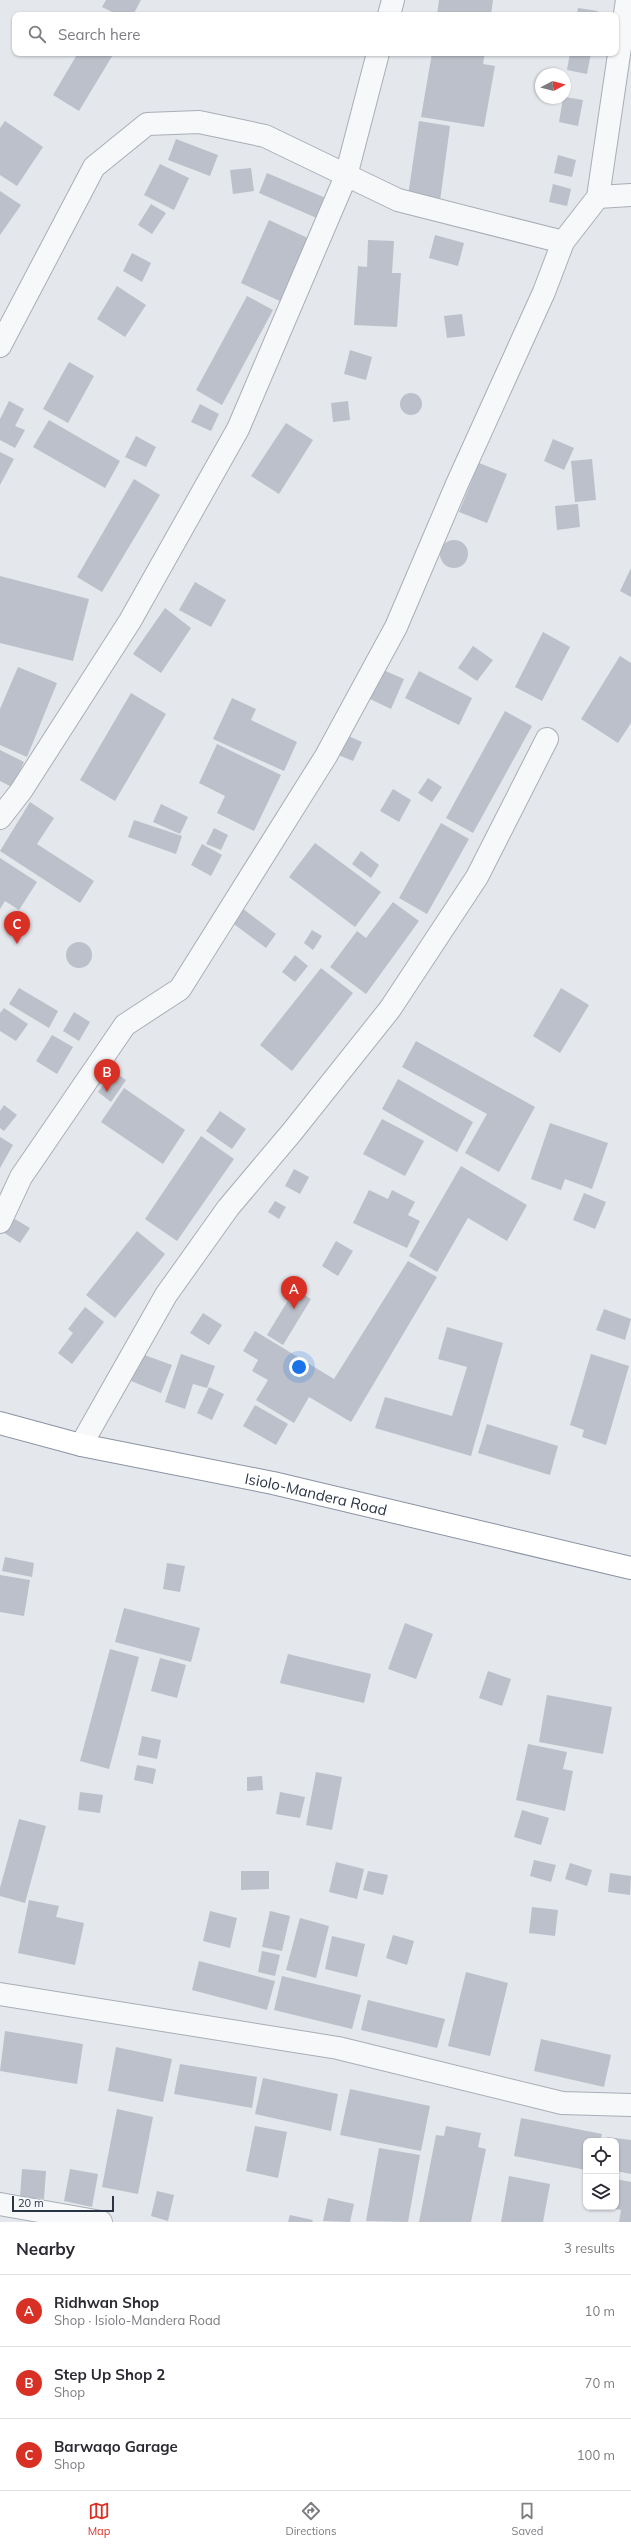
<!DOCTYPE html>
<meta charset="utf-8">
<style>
:root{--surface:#fff;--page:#f7f7f7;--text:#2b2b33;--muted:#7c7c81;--line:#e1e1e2;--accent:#d93025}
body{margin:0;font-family:Mulish,sans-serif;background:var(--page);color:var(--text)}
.controls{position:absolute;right:12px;bottom:12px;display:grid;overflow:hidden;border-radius:8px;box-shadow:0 1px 3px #0004}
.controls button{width:36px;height:36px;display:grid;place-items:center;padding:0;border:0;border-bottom:1px solid var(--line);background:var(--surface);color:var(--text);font:20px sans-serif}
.compass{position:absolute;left:535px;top:68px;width:36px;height:36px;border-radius:50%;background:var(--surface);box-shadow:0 1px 3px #0004;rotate:83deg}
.scale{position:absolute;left:12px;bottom:10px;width:102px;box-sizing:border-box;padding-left:4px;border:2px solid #2b3445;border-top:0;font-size:11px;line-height:14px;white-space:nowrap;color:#2b3445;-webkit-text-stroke:3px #f4f6f9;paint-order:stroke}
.you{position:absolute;left:299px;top:1367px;width:14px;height:14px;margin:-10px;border:3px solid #fff;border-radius:50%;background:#1a73e8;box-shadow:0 0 0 6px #1a73e833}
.badge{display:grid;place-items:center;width:26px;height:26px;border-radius:50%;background:var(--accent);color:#fff;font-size:13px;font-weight:700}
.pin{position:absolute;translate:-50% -33px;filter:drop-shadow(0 1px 2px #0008)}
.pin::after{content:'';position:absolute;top:21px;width:14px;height:12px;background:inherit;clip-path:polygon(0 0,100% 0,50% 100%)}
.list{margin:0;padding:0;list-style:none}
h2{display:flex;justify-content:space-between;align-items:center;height:52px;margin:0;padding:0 16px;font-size:17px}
h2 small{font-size:13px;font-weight:400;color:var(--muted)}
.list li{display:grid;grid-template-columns:26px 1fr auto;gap:12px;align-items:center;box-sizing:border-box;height:72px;padding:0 16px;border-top:1px solid var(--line)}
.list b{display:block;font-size:15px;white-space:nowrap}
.list p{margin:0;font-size:13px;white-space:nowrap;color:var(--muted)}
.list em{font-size:13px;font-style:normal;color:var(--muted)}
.icon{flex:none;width:22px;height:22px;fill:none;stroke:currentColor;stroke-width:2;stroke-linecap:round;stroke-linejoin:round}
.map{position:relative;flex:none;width:631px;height:2222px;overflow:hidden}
.search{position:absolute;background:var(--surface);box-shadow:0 1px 3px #0004;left:12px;right:12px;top:12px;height:44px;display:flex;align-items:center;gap:10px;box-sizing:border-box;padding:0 14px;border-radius:8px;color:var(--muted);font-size:15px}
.sheet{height:268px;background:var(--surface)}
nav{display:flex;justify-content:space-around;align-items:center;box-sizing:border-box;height:56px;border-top:1px solid var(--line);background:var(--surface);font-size:11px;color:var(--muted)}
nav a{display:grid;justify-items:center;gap:2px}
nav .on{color:var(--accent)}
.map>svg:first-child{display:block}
.building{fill:#bbc0ca}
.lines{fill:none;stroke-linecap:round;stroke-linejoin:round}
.minor-casing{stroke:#a9aeb7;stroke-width:24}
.highway-casing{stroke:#8b94a3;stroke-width:24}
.minor{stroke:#f7f8fa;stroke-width:22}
.highway{stroke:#fff;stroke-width:22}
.labels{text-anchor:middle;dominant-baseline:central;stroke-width:3;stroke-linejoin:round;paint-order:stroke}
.street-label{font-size:15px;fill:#2b3445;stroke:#f4f6f9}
</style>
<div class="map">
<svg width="631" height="2222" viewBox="0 0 631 2222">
<rect width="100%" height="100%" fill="#e4e7ec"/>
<g class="building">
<path d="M 106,0 L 141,0 L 133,15 L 118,15 L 102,7 Z"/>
<path d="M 439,0 L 493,0 L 491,15 L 437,15 Z"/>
<path d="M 578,8 L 598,11 L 597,15 L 577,15 Z"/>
<path d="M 78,53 L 114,53 L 79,111 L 53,95 Z"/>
<path d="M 432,53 L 485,53 L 483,64 L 495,66 L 484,127 L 421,117 Z"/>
<path d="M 570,53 L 591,53 L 587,74 L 567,70 Z"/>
<path d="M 565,97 L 583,100 L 578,126 L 559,122 L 563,98 Z"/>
<path d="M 5,121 L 43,147 L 17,186 L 0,175 L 0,128 Z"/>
<path d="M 419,121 L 450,126 L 440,201 L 408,196 Z"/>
<path d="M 176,139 L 218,155 L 210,176 L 168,160 Z"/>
<path d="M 558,155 L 576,160 L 572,177 L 554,173 Z"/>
<path d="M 160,164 L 189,178 L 174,210 L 144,195 Z"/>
<path d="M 251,168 L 254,191 L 233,194 L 230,170 Z"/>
<path d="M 267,173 L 328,199 L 319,219 L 259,193 Z"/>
<path d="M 553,184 L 571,189 L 567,206 L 549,202 Z"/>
<path d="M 0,191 L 21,205 L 0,235 Z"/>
<path d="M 151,204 L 166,213 L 152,234 L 138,225 Z"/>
<path d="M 269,220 L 312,240 L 284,303 L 241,283 Z"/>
<path d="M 435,235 L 464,243 L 458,266 L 429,258 Z"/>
<path d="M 368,240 L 394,241 L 392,273 L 401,273 L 397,327 L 354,325 L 358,266 L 367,267 Z"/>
<path d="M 132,253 L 151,263 L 142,282 L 123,271 Z"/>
<path d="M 117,286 L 146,305 L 125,337 L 97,319 Z"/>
<path d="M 247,296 L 273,310 L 222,405 L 196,390 Z"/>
<path d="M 462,314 L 465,336 L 447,338 L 444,316 Z"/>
<path d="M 350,350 L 372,357 L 366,380 L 344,374 Z"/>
<path d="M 69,362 L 94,376 L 68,423 L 43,409 Z"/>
<circle cx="411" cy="404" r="11"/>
<path d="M 9,401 L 24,409 L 15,426 L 25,430 L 15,448 L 0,440 L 0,419 Z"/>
<path d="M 348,401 L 350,420 L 333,422 L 331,403 Z"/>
<path d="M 200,404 L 219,414 L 211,431 L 191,422 Z"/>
<path d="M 49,420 L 120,461 L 105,488 L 33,447 Z"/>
<path d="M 286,423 L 313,440 L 279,494 L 251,476 Z"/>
<path d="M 136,436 L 156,447 L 146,467 L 125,457 Z"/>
<path d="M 553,439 L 574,448 L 564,470 L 544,461 Z"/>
<path d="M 0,452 L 14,459 L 0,485 Z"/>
<path d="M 592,459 L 596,500 L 575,502 L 571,461 Z"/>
<path d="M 479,463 L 507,474 L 487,523 L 459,512 Z"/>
<path d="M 134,479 L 160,495 L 102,592 L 77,577 Z"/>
<path d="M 578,504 L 580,527 L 557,530 L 555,506 Z"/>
<circle cx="454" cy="554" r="14"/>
<path d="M 631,568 L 631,597 L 620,591 Z"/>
<path d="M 0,576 L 89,599 L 73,661 L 0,643 Z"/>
<path d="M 195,582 L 226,600 L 211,627 L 179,610 Z"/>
<path d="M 165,608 L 191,628 L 161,673 L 133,654 Z"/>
<path d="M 543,632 L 570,647 L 542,701 L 515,687 Z"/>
<path d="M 473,646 L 493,660 L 477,681 L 458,668 Z"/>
<path d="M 620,656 L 631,663 L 631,723 L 618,743 L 581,719 Z"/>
<path d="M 18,667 L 57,683 L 27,757 L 0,745 L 0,709 Z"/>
<path d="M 381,669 L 404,679 L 391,709 L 368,698 Z"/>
<path d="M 419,671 L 472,698 L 459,725 L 405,698 Z"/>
<path d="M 131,693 L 166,714 L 115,801 L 80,780 Z"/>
<path d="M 232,698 L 256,709 L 251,720 L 297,742 L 284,771 L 213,739 Z"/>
<path d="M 505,711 L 532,726 L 473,833 L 446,818 Z"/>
<path d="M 344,734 L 362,742 L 353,761 L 336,754 Z"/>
<path d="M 217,744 L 281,775 L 254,831 L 217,813 L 225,796 L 199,783 Z"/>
<path d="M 0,750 L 24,762 L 12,787 L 0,781 Z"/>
<path d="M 428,778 L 442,787 L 432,802 L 418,793 Z"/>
<path d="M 393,789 L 411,800 L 399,822 L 380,811 Z"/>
<path d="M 30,802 L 54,818 L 37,844 L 94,881 L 80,903 L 0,851 Z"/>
<path d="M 161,804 L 188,817 L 180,834 L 153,822 Z"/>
<path d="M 134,820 L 182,836 L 176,854 L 128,837 Z"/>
<path d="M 441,823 L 469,839 L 427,914 L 399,898 Z"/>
<path d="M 214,828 L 228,835 L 221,850 L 206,844 Z"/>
<path d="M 315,843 L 381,892 L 355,927 L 289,877 Z"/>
<path d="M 202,844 L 222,855 L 211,876 L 191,865 Z"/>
<path d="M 361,851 L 379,865 L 371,878 L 352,864 Z"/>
<path d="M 0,858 L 37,882 L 19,910 L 5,901 L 0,909 Z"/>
<path d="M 393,902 L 419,921 L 366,994 L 330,967 L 357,931 L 366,938 Z"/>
<path d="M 238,905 L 276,934 L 266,948 L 227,919 Z"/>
<path d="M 312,930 L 322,936 L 313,950 L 304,943 Z"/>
<circle cx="79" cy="955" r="13"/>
<path d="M 295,955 L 308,966 L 295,982 L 282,972 Z"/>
<path d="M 321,968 L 353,993 L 292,1071 L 260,1045 Z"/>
<path d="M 19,988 L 58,1011 L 49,1028 L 9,1004 Z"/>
<path d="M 561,988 L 589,1005 L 560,1053 L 533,1036 Z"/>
<path d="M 4,1008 L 28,1024 L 16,1041 L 0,1031 L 0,1013 Z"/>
<path d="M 74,1012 L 90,1022 L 79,1041 L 63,1031 Z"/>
<path d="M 52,1035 L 73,1047 L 57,1074 L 36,1061 Z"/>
<path d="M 416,1041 L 535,1107 L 499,1172 L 465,1153 L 487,1114 L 402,1067 Z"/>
<path d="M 113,1071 L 126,1080 L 111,1102 L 98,1092 Z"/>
<path d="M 398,1079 L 473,1122 L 457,1152 L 382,1109 Z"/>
<path d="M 124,1088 L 185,1130 L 163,1164 L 101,1122 Z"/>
<path d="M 4,1105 L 17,1115 L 4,1131 L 0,1128 L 0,1111 Z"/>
<path d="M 220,1111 L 246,1129 L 232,1149 L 206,1131 Z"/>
<path d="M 382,1119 L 424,1141 L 405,1176 L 363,1154 Z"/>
<path d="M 550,1123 L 608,1143 L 592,1189 L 565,1179 L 561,1190 L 531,1179 Z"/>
<path d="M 201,1136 L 234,1159 L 177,1241 L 145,1219 Z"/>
<path d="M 0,1137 L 13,1145 L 0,1168 Z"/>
<path d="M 461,1166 L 527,1205 L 507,1241 L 468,1218 L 437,1272 L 409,1256 Z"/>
<path d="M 294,1169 L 309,1177 L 300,1194 L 285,1186 Z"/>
<path d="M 369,1190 L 388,1199 L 392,1190 L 415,1202 L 408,1215 L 420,1221 L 407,1248 L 353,1223 Z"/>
<path d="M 584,1193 L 606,1202 L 595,1229 L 573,1220 Z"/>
<path d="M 275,1201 L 286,1207 L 279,1219 L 268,1212 Z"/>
<path d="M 13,1218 L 30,1228 L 20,1243 L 3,1232 Z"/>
<path d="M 137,1231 L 165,1254 L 115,1318 L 86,1295 Z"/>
<path d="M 336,1241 L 353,1251 L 338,1276 L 322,1266 Z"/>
<path d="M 408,1261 L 437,1277 L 351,1422 L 309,1397 L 294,1423 L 256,1400 L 268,1380 L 252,1371 L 258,1360 L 243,1351 L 255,1331 L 334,1379 Z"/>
<path d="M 295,1289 L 311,1299 L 283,1345 L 267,1335 Z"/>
<path d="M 85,1307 L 104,1322 L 72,1364 L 58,1353 L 73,1333 L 68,1329 Z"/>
<path d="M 604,1309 L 631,1319 L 625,1340 L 596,1330 Z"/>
<path d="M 203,1313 L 222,1325 L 209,1345 L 190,1333 Z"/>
<path d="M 447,1327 L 503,1343 L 471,1456 L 375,1428 L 385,1397 L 452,1416 L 467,1367 L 438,1359 Z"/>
<path d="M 136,1352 L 172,1365 L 161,1393 L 126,1379 Z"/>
<path d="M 181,1354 L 215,1366 L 207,1388 L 193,1384 L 185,1409 L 165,1402 Z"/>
<path d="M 591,1354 L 629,1366 L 606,1445 L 582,1437 L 584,1430 L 570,1425 Z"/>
<path d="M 209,1387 L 224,1394 L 212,1420 L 197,1413 Z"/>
<path d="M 255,1405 L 288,1424 L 276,1445 L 243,1426 Z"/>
<path d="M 487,1424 L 558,1446 L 550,1475 L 478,1453 Z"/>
<path d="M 5,1557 L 34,1563 L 32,1577 L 2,1571 Z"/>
<path d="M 167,1563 L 185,1566 L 180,1592 L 163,1589 Z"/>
<path d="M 0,1575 L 30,1580 L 24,1616 L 0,1612 Z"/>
<path d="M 124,1608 L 200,1628 L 191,1662 L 115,1642 Z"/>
<path d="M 405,1623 L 433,1634 L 416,1679 L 388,1669 Z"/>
<path d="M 110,1649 L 139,1657 L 109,1769 L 80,1761 Z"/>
<path d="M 288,1654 L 371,1674 L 364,1703 L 280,1683 Z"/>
<path d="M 160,1658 L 186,1665 L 177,1698 L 151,1691 Z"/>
<path d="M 488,1671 L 511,1679 L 502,1706 L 479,1698 Z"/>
<path d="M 547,1695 L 612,1707 L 603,1754 L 539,1742 Z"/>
<path d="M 142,1736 L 161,1740 L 157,1759 L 138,1755 Z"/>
<path d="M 528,1744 L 567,1752 L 563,1769 L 573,1771 L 565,1811 L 516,1800 Z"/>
<path d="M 137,1765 L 156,1769 L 153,1784 L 134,1780 Z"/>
<path d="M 316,1772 L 342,1777 L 332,1830 L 306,1825 Z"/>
<path d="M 262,1776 L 263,1790 L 247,1791 L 247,1777 Z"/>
<path d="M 80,1792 L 103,1795 L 100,1813 L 78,1810 Z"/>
<path d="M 280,1792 L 305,1797 L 300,1818 L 276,1814 Z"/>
<path d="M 522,1810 L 549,1818 L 541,1845 L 514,1837 Z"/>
<path d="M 19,1819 L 46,1826 L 25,1903 L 0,1896 L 0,1888 Z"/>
<path d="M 534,1860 L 556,1865 L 551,1882 L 530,1876 Z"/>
<path d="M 336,1862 L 364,1869 L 357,1899 L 329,1892 Z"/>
<path d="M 570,1863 L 592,1870 L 587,1886 L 565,1879 Z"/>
<path d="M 241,1871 L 269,1871 L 269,1889 L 241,1890 Z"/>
<path d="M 368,1871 L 388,1875 L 383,1895 L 363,1890 Z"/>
<path d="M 610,1873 L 631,1876 L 630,1895 L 608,1892 Z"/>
<path d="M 29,1900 L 59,1906 L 56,1917 L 84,1923 L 75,1965 L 18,1953 Z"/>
<path d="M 532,1907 L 558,1910 L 555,1936 L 529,1933 Z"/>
<path d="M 210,1911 L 237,1918 L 230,1948 L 203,1941 Z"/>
<path d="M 270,1911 L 290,1916 L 282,1951 L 262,1947 Z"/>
<path d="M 300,1918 L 329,1926 L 316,1978 L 286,1970 Z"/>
<path d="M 393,1935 L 414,1941 L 407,1965 L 386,1958 Z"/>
<path d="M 332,1936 L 365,1944 L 357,1977 L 325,1969 Z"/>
<path d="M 262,1951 L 280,1955 L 275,1976 L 258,1972 Z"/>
<path d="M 199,1961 L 275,1981 L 267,2010 L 192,1990 Z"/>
<path d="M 466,1972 L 508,1983 L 490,2056 L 448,2046 Z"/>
<path d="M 282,1976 L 361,1995 L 352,2029 L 274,2010 Z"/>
<path d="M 368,2000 L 445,2019 L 437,2048 L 361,2030 Z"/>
<path d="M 5,2031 L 83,2044 L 77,2084 L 0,2071 Z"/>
<path d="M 541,2039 L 611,2055 L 604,2087 L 534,2071 Z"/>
<path d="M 116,2047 L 172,2059 L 163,2102 L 108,2091 Z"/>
<path d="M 180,2064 L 257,2077 L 252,2108 L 174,2094 Z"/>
<path d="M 263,2078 L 338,2094 L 331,2131 L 255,2114 Z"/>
<path d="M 350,2089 L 430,2106 L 421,2151 L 340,2135 Z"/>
<path d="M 117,2109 L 153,2117 L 138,2194 L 102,2187 Z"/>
<path d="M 521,2118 L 602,2134 L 600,2141 L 586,2141 L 586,2170 L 514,2156 Z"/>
<path d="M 255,2126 L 287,2132 L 278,2178 L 246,2171 Z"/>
<path d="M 446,2126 L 481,2133 L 478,2147 L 486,2149 L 471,2222 L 419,2222 L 436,2135 L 444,2136 Z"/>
<path d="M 607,2137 L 631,2140 L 631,2174 L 616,2171 L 616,2141 L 606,2141 Z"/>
<path d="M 379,2148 L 420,2155 L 408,2222 L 366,2221 Z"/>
<path d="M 22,2169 L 46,2171 L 44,2199 L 20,2197 Z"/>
<path d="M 70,2169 L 98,2174 L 92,2207 L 64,2201 Z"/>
<path d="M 509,2176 L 550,2184 L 543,2222 L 501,2222 Z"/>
<path d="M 616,2179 L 631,2182 L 631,2222 L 619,2222 L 621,2210 L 611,2208 L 616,2207 Z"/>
<path d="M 157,2191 L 174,2195 L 168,2221 L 151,2216 Z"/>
<path d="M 328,2198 L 354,2204 L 350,2222 L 323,2221 Z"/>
<path d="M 290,2215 L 313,2220 L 312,2222 L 288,2222 Z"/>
</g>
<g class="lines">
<g class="minor-casing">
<g id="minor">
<path d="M 389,15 L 393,0"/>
<path d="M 598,197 L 631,195"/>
<path d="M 0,346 L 94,167 L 147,124 L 199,122 L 265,136 L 398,200 L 563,242"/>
<path d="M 0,818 L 21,791 L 130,621 L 238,429 L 346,176 L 378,53"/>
<path d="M 0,1222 L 21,1177 L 125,1025 L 180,989 L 326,756 L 396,627 L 457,484 L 544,292 L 563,242 L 598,197 L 627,0"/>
<path d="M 81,1445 L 166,1295 L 228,1208 L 292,1132 L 390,1009 L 477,877 L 547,739"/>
<path d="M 0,1994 L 338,2048 L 562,2103 L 631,2105"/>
<path d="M 0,2204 L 101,2222"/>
</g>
</g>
<g class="highway-casing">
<g id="highway">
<path id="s1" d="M 0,1423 L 81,1445 L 273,1483 L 631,1568"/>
</g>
</g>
<use href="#minor" class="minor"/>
<use href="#highway" class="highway"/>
</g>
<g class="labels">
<g class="street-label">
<text stroke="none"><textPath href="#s1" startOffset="324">Isiolo-Mandera Road</textPath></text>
</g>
</g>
</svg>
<div class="controls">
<button><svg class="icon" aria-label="locate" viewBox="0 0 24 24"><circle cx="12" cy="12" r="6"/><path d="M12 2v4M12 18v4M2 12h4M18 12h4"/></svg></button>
<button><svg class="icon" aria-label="layers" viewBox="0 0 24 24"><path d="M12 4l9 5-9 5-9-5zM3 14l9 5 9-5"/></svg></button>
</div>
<svg class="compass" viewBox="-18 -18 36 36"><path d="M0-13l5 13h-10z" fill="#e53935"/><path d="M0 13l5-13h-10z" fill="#7c7c81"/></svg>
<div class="scale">20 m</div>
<div class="you"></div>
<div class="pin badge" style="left:294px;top:1309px">A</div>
<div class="pin badge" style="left:107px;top:1092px">B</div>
<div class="pin badge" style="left:17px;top:944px">C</div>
<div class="search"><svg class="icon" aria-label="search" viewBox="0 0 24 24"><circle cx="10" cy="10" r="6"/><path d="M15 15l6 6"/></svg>Search here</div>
</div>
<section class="sheet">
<h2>Nearby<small>3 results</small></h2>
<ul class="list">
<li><span class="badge">A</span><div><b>Ridhwan Shop</b><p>Shop · Isiolo-Mandera Road</p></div><em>10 m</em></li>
<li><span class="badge">B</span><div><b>Step Up Shop 2</b><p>Shop</p></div><em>70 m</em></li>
<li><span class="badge">C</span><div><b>Barwaqo Garage</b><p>Shop</p></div><em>100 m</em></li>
</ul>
</section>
<nav>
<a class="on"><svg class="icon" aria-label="map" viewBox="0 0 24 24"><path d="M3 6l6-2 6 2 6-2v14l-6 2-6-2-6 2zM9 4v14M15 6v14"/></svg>Map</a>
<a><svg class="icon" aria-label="directions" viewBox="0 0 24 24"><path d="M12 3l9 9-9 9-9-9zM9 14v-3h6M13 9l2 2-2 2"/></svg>Directions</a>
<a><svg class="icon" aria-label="saved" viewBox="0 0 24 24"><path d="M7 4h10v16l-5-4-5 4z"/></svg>Saved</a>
</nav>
